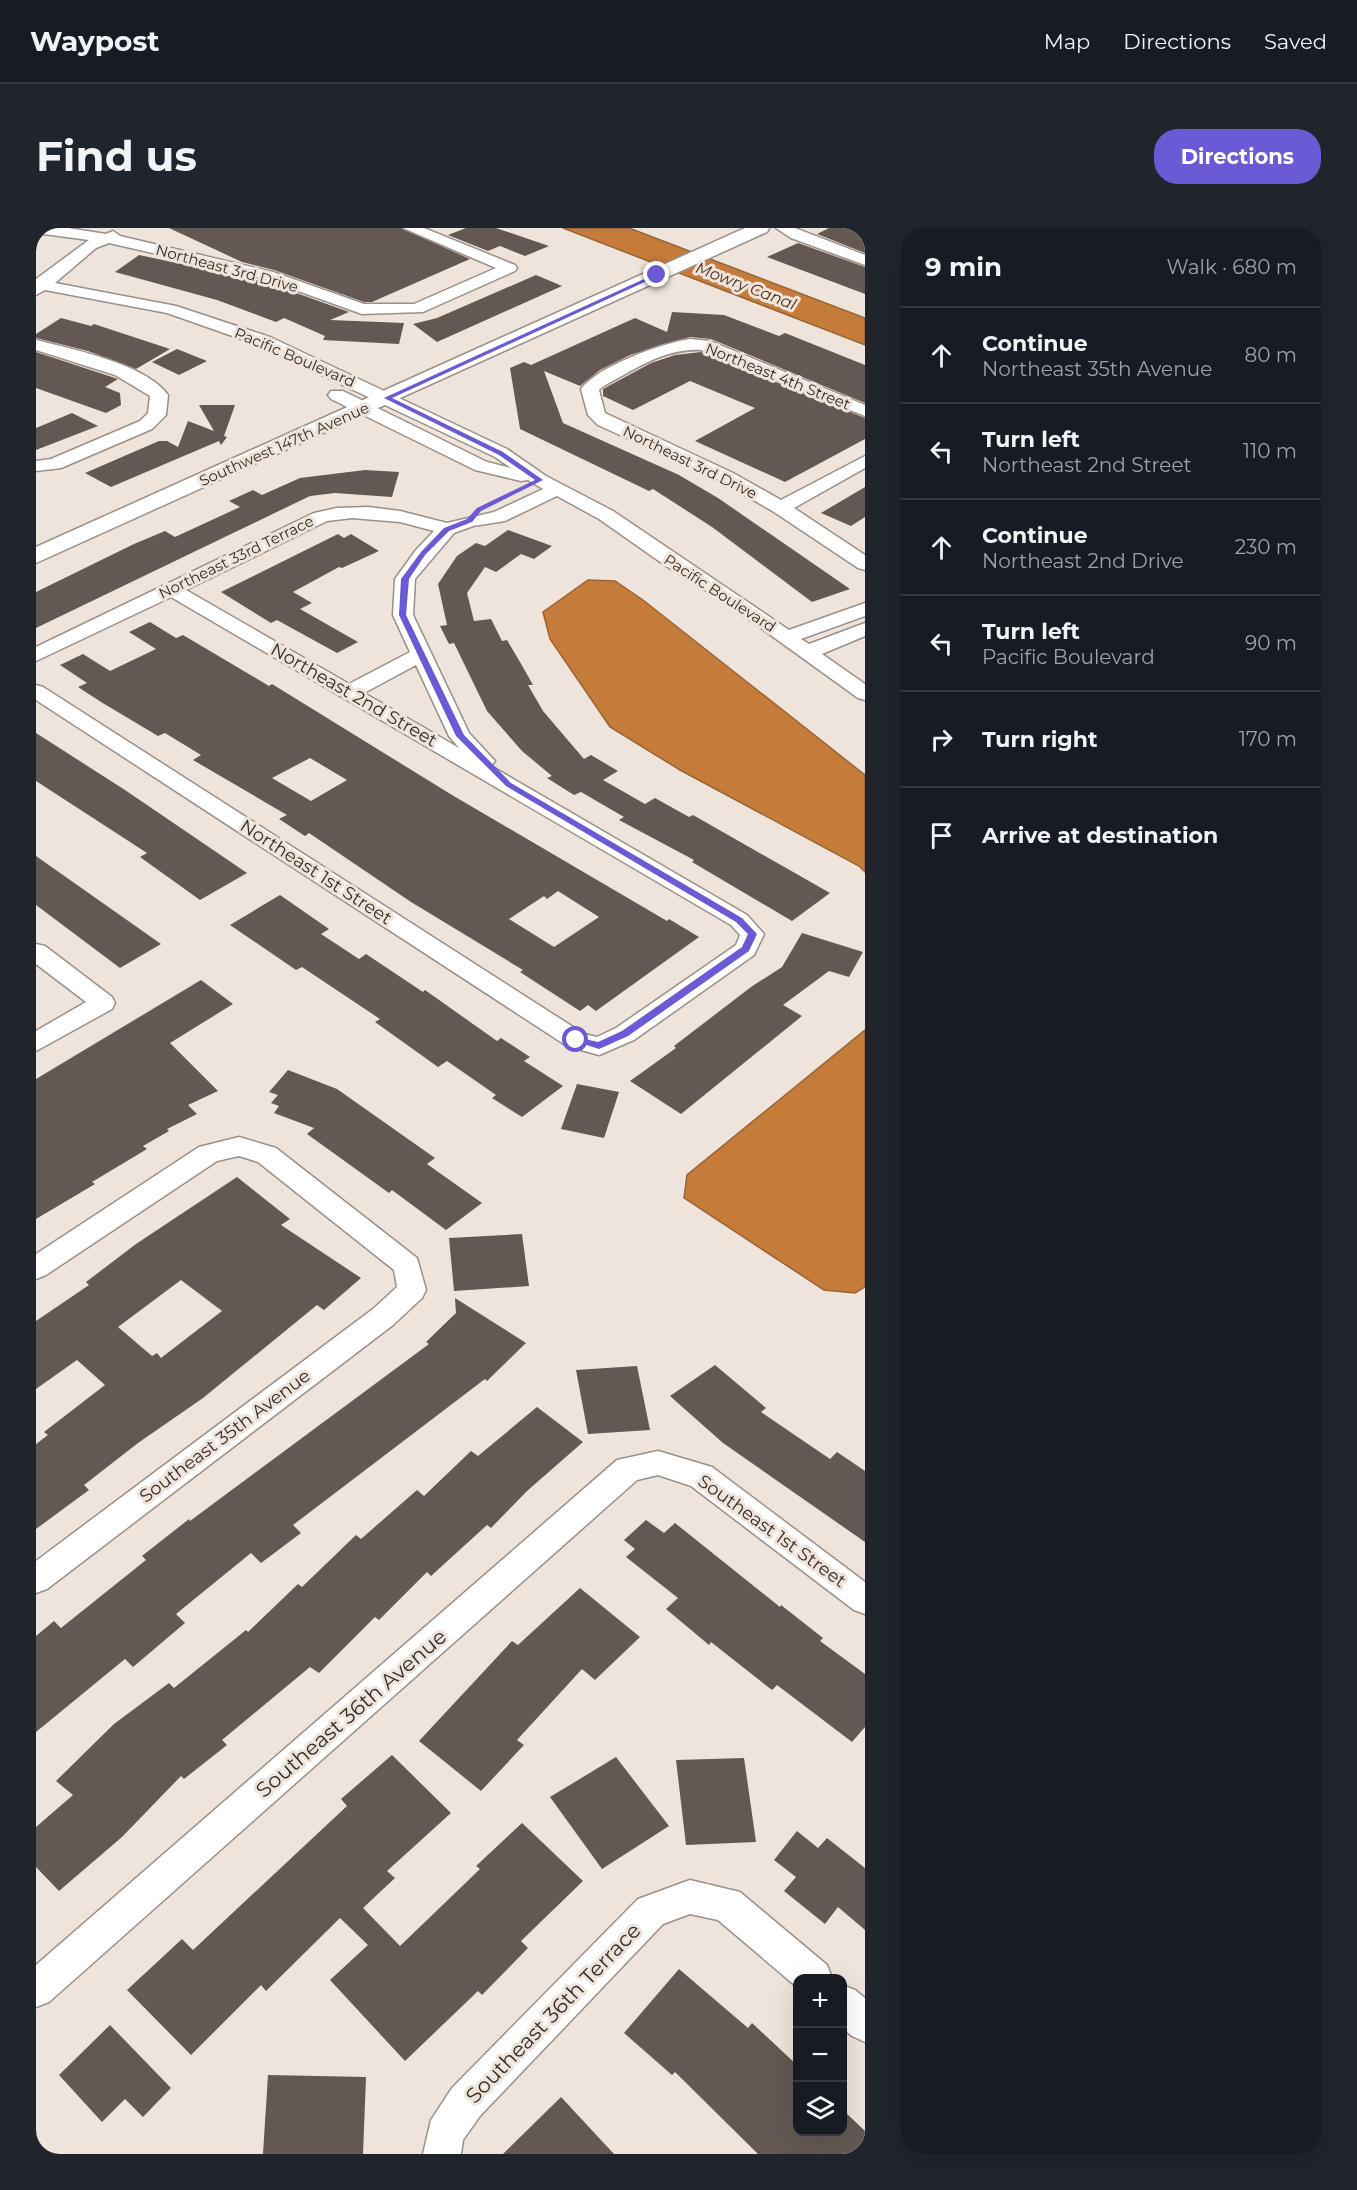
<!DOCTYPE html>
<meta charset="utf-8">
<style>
:root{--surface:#171b24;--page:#20242c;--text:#f1f3f6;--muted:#9ea1a6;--line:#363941;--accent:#6a5ad3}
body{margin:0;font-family:Montserrat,sans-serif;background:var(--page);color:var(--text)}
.controls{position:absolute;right:18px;bottom:18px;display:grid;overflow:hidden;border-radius:12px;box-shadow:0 6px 24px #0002}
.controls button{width:54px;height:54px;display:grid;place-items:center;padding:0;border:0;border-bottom:2px solid var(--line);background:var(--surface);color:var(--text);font:30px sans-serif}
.stop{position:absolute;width:18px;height:18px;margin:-14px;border:4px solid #6a5ad3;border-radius:50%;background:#fff}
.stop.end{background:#6a5ad3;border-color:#fff;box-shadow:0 2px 6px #0008}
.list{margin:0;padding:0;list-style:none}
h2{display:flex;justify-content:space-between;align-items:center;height:78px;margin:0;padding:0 24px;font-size:26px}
h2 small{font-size:20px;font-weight:400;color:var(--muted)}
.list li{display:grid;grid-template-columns:39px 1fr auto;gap:18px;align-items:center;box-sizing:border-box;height:96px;padding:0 24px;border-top:2px solid var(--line)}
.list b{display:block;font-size:22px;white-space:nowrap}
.list p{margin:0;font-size:20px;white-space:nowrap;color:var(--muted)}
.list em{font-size:20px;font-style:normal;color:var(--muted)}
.icon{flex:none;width:33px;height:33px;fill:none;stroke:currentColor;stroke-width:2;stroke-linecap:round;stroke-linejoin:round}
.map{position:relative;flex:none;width:829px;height:1926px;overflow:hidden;border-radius:24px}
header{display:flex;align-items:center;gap:36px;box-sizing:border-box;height:84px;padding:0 30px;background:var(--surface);border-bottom:2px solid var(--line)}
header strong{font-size:28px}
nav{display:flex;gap:33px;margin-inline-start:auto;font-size:21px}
.intro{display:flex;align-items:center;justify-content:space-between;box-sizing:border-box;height:144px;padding:0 36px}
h1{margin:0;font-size:42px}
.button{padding:15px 27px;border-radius:24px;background:var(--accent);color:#fff;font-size:21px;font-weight:700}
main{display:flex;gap:36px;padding:0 36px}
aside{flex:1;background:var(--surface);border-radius:24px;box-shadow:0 6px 24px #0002}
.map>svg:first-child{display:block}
.water{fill:#c57b39;stroke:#996434;stroke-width:1.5}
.building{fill:#635952;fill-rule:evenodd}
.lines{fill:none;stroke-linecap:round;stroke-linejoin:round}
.minor-casing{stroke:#9a9088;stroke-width:3}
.tertiary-casing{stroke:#9a9088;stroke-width:3}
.minor{fill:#fff;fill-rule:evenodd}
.tertiary{fill:#fff;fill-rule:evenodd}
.route{fill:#6a5ad3}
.labels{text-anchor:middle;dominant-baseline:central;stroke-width:6;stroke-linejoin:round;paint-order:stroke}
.far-street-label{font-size:15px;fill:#322e2a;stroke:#efe4db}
.far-water-label{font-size:16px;font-style:italic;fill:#4b2b10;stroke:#efe4db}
.street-label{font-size:18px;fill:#322e2a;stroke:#efe4db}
.near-street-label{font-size:21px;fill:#322e2a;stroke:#efe4db}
</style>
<header>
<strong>Waypost</strong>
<nav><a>Map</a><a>Directions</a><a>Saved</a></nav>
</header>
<div class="intro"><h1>Find us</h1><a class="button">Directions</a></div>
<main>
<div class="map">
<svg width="829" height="1926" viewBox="0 0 829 1926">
<rect width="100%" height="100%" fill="#efe4db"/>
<g class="water">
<path d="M 527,0 L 593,0 L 829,90 L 829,117 Z"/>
<path d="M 552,352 L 579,353 L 607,372 L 829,547 L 829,644 L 823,638 L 644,542 L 574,499 L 514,411 L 507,384 Z"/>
<path d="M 829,802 L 829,1059 L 819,1065 L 788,1062 L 648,970 L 651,947 Z"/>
</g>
<g class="building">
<path d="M 133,0 L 365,0 L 434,31 L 336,74 L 328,74 L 238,42 L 206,34 Z"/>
<path d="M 430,0 L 460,0 L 513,18 L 489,28 L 464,18 L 452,23 L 412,7 Z"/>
<path d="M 793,0 L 829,0 L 829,25 L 781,6 Z"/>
<path d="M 762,15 L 829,39 L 829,66 L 731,29 Z"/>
<path d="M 103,27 L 230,54 L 313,84 L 294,92 L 368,95 L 363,116 L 287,112 L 289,108 L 248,90 L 240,94 L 181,72 L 79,44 Z"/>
<path d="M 500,47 L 526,58 L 401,114 L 377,96 L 401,90 Z"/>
<path d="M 636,84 L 688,87 L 743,108 L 749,105 L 829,137 L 829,175 L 675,111 L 654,109 L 594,127 L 564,142 L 544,158 L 508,143 L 527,195 L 643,247 L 682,270 L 814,361 L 776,374 L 676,299 L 617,261 L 613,263 L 484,201 L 474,140 L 488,134 L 495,137 L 599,90 L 631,104 Z"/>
<path d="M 25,90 L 55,98 L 58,96 L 134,121 L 100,141 L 52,123 L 0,110 L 0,106 Z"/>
<path d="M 141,121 L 171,133 L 143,147 L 116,134 Z"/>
<path d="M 0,124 L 82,151 L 69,159 L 84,165 L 85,177 L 70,185 L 0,160 Z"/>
<path d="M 665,124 L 829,190 L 829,211 L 749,254 L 659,213 L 719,180 L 654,153 L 597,182 L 567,168 L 567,161 L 615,135 L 639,127 Z"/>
<path d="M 163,177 L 199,177 L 188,208 L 191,209 L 185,217 L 183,213 L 75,259 L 49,245 L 123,213 L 131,213 L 142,219 L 152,193 L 178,203 Z"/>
<path d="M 36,185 L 62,198 L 0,222 L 0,200 Z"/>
<path d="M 329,242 L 363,244 L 356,269 L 299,265 L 274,268 L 0,400 L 0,364 L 98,316 L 129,303 L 139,309 L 204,279 L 193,273 L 217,262 L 226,267 L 264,250 Z"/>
<path d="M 829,259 L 829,289 L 815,298 L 785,285 Z"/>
<path d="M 472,302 L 516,318 L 498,331 L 485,326 L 460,344 L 449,339 L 431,365 L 438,393 L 455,391 L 466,413 L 471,412 L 484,434 L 497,457 L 492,457 L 507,483 L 548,531 L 555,527 L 582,543 L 567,552 L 609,576 L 619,570 L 653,589 L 657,587 L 794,665 L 756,693 L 656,634 L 658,632 L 583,592 L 588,589 L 545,564 L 538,567 L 511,550 L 516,548 L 486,523 L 451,483 L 418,415 L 413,416 L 404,398 L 411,397 L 402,356 L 421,328 L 440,315 L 449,318 Z"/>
<path d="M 302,306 L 308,310 L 315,306 L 343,323 L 306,340 L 303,339 L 257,364 L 276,375 L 264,381 L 322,414 L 301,425 L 241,392 L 235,395 L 185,364 Z"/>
<path d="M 114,394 L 140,410 L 147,407 L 233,458 L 236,456 L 416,567 L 631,693 L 633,691 L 663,709 L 560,783 L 552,777 L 544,783 L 484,744 L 487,742 L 375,674 L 273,605 L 269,608 L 243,591 L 251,587 L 157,532 L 165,527 L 129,505 L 122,508 L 65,474 L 42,459 L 51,455 L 24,437 L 47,426 L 74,443 L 120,421 L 93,404 ZM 274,530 L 311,552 L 275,573 L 236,550 ZM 522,663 L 563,689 L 518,719 L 473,691 L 508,668 L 511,671 Z"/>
<path d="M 0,505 L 89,562 L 211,645 L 164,672 L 104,629 L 111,625 L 0,553 Z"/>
<path d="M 0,628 L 125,716 L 84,740 L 0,677 Z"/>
<path d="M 244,667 L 293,701 L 285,706 L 323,731 L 330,726 L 387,764 L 389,762 L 461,813 L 465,810 L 494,829 L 488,833 L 527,858 L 486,889 L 456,870 L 460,867 L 411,833 L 402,839 L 339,794 L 344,791 L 266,739 L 260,742 L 194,697 Z"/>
<path d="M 766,705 L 827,724 L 813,749 L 793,743 L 747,777 L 766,788 L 645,886 L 594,853 L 640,820 L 638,818 L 715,759 L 746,739 Z"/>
<path d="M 165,752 L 197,776 L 134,815 L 182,863 L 152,877 L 161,886 L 131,901 L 133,903 L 107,918 L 111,921 L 56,954 L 59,956 L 0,991 L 0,851 Z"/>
<path d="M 252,842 L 301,861 L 399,930 L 391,936 L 446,975 L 410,1002 L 356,962 L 353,965 L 271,906 L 278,900 L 238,885 L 243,878 L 235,875 L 242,867 L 233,864 Z"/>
<path d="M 541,856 L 583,864 L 568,910 L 525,901 Z"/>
<path d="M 201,949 L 254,991 L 245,997 L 325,1050 L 288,1082 L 281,1077 L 167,1170 L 102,1215 L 48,1257 L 53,1262 L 0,1301 L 0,1216 L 12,1207 L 8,1204 L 69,1157 L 41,1132 L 0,1161 L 0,1093 L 53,1057 L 50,1054 L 100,1016 ZM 145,1052 L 186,1083 L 125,1130 L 121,1125 L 116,1128 L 82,1099 Z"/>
<path d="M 486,1006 L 493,1058 L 418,1063 L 413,1010 Z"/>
<path d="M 419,1070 L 490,1115 L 451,1153 L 449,1151 L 257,1297 L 265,1305 L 225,1335 L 215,1325 L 140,1386 L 149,1395 L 97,1439 L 89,1431 L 0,1504 L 0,1408 L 18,1393 L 25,1400 L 110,1332 L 106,1328 L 153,1291 L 154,1293 L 393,1116 L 390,1114 L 420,1085 Z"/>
<path d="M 679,1137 L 730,1180 L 725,1184 L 794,1231 L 801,1224 L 829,1243 L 829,1314 L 687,1215 L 634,1168 Z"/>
<path d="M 601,1138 L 614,1202 L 552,1206 L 540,1142 Z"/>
<path d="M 501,1179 L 547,1214 L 491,1263 L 455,1300 L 451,1297 L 395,1348 L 391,1344 L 343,1392 L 339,1389 L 283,1445 L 274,1439 L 186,1512 L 191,1517 L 148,1551 L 145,1548 L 86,1609 L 23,1663 L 0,1639 L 0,1599 L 37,1567 L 20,1553 L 78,1496 L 133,1455 L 138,1460 L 210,1402 L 212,1404 L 262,1356 L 266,1359 L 320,1307 L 325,1311 L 381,1262 L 388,1268 L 435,1223 L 442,1228 Z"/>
<path d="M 610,1292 L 628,1305 L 639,1295 L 744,1379 L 745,1377 L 787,1410 L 784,1413 L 829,1446 L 829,1499 L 816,1514 L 741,1457 L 736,1462 L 675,1414 L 673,1417 L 630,1381 L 642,1370 L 590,1329 L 599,1321 L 588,1312 Z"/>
<path d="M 544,1360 L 604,1409 L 559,1452 L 546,1441 L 481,1512 L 488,1517 L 445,1563 L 383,1513 L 476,1413 L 482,1417 Z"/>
<path d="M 356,1527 L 415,1585 L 351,1643 L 359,1650 L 327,1680 L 364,1718 L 444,1641 L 440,1638 L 486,1595 L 547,1653 L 485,1713 L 492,1720 L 446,1767 L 442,1763 L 369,1833 L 294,1752 L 332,1717 L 304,1690 L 230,1763 L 225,1757 L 155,1827 L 91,1762 L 146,1711 L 157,1722 L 311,1578 L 305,1571 Z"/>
<path d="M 580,1529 L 633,1598 L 566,1641 L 514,1569 Z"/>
<path d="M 708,1530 L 720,1614 L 650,1617 L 640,1532 Z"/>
<path d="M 761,1603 L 782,1620 L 791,1610 L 829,1640 L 829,1702 L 802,1679 L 789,1696 L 748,1663 L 760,1649 L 738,1632 Z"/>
<path d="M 643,1741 L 712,1800 L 716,1795 L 762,1838 L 762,1904 L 807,1904 L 807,1882 L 829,1903 L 829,1926 L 722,1926 L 639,1844 L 636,1847 L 588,1805 Z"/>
<path d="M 74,1797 L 135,1860 L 107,1889 L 89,1871 L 66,1894 L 23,1847 Z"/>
<path d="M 232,1847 L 330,1849 L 327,1926 L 227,1926 Z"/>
<path d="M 525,1869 L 578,1926 L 467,1926 Z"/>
</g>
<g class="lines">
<g class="minor-casing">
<g id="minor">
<path d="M 0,0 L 32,0 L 70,6 L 77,3 L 84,8 L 237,44 L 328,76 L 378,76 L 460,40 L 367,0 L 388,0 L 479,37 L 481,40 L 479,43 L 387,84 L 326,86 L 226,50 L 73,15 L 60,20 L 19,55 L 140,78 L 234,109 L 471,221 L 510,248 L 577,283 L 753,402 L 829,375 L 829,388 L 765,411 L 773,416 L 829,395 L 829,408 L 786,426 L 829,456 L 829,472 L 822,470 L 693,377 L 630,338 L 563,291 L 521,268 L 469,293 L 437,298 L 418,305 L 379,351 L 377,387 L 433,505 L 459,533 L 455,538 L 711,687 L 728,706 L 718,727 L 598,812 L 563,827 L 531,818 L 0,472 L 0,457 L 7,459 L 548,806 L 561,809 L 580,800 L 700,717 L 704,707 L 695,697 L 135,369 L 0,433 L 0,419 L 278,285 L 301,280 L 332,279 L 364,283 L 411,295 L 458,284 L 507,261 L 492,252 L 485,253 L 439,242 L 295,171 L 292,167 L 295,163 L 307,163 L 451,234 L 475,240 L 459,229 L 222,117 L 131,85 L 9,62 L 0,67 L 0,51 L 53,12 L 0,5 ZM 316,290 L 364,294 L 398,303 L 380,322 L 359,351 L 357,387 L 374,424 L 313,456 L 150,362 L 291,293 ZM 380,437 L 413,508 L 423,520 L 328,465 Z"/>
<path d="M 740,0 L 759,0 L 829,27 L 829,37 L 755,10 Z"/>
<path d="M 654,111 L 674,113 L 829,177 L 829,188 L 665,122 C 628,120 598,142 566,159 L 563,162 L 569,185 L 697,245 L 745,272 L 829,228 L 829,240 L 758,280 L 829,327 L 829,342 L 822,340 L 738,284 L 685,253 L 562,197 L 552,187 L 545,161 C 562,138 626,115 654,111 Z"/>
<path d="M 0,112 C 36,121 110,136 132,167 L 130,187 L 116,201 L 25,240 L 0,243 L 0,233 L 15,231 L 104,193 L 112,185 L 114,168 L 79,147 L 0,122 Z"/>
<path d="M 0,716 L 9,718 L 76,769 L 79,775 L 76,781 L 0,823 L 0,803 L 50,774 L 0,736 Z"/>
<path d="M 203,909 L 240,920 L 381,1030 L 390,1062 L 386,1070 L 357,1097 L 11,1361 L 0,1365 L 0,1333 L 337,1081 L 361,1059 L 358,1042 L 222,934 L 203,928 L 181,933 L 10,1047 L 0,1051 L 0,1026 L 163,919 Z"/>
<path d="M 622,1223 L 676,1239 L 829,1354 L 829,1386 L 818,1382 L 655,1258 L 622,1247 L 601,1252 L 13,1774 L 0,1779 L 0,1737 L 581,1232 Z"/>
<path d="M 654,1652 L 704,1664 L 791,1737 L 796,1750 L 762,1750 L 762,1760 L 682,1692 L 654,1686 L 627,1696 L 444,1888 L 427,1912 L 425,1926 L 387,1926 L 395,1892 L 416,1860 L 602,1671 Z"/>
<path d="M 806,1757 L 819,1762 L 829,1770 L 829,1814 L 816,1808 L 806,1800 Z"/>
</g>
</g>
<g class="tertiary-casing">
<path id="tertiary" d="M 709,0 L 733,0 L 731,4 L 0,335 L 0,319 Z"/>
</g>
<use href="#minor" class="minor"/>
<use href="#tertiary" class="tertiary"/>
</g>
<path class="route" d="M 619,46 L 624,47 L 356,170 L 467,224 L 507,252 L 445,283 L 436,294 L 413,303 L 389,327 L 373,351 L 370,387 L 428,507 L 475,555 L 706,690 L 721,706 L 713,723 L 592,808 L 563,821 L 535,812 L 540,809 L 562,814 L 586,803 L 706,719 L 712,706 L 700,694 L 470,558 L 420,508 L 363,387 L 365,351 L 385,324 L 408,300 L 431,291 L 441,280 L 499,252 L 463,227 L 348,170 Z"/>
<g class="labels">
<g class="far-street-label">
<text transform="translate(191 40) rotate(15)">Northeast 3rd Drive</text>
<text transform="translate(259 129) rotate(23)">Pacific Boulevard</text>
<text transform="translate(742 148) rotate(22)">Northeast 4th Street</text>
<text transform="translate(248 216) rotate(-24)">Southwest 147th Avenue</text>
<text transform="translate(654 234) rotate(26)">Northeast 3rd Drive</text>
<text transform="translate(200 329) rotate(-26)">Northeast 33rd Terrace</text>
<text transform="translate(684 365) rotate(33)">Pacific Boulevard</text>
</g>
<g class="far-water-label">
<text transform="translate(710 58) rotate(21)">Mowry Canal</text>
</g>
<g class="street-label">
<text transform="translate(318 467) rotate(30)">Northeast 2nd Street</text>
<text transform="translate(280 644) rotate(33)">Northeast 1st Street</text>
<text transform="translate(189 1208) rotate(-37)">Southeast 35th Avenue</text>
<text transform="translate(736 1303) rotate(36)">Southeast 1st Street</text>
</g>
<g class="near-street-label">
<text transform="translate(315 1485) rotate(-41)">Southeast 36th Avenue</text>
<text transform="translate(517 1785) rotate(-46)">Southeast 36th Terrace</text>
</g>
</g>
</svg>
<div class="controls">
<button>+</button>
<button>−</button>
<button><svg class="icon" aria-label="layers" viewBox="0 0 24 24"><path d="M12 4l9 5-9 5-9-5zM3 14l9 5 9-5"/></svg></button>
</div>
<div class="stop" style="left:540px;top:812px"></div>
<div class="stop end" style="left:621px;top:47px"></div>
</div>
<aside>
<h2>9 min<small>Walk · 680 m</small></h2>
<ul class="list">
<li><svg class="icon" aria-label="ahead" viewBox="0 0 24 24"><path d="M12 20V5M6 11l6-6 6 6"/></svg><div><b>Continue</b><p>Northeast 35th Avenue</p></div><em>80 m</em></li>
<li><svg class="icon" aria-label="left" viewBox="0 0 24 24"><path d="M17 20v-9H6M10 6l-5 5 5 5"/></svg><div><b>Turn left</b><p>Northeast 2nd Street</p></div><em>110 m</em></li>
<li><svg class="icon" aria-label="ahead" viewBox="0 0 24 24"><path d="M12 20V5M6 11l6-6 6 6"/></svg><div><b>Continue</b><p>Northeast 2nd Drive</p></div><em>230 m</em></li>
<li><svg class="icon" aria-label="left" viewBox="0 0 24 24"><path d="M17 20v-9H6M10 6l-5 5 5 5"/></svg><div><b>Turn left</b><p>Pacific Boulevard</p></div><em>90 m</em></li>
<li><svg class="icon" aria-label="right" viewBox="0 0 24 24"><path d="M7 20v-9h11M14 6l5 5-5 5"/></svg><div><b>Turn right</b></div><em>170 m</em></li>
<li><svg class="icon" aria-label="arrive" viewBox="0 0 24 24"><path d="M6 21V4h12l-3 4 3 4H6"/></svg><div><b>Arrive at destination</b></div></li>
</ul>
</aside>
</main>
